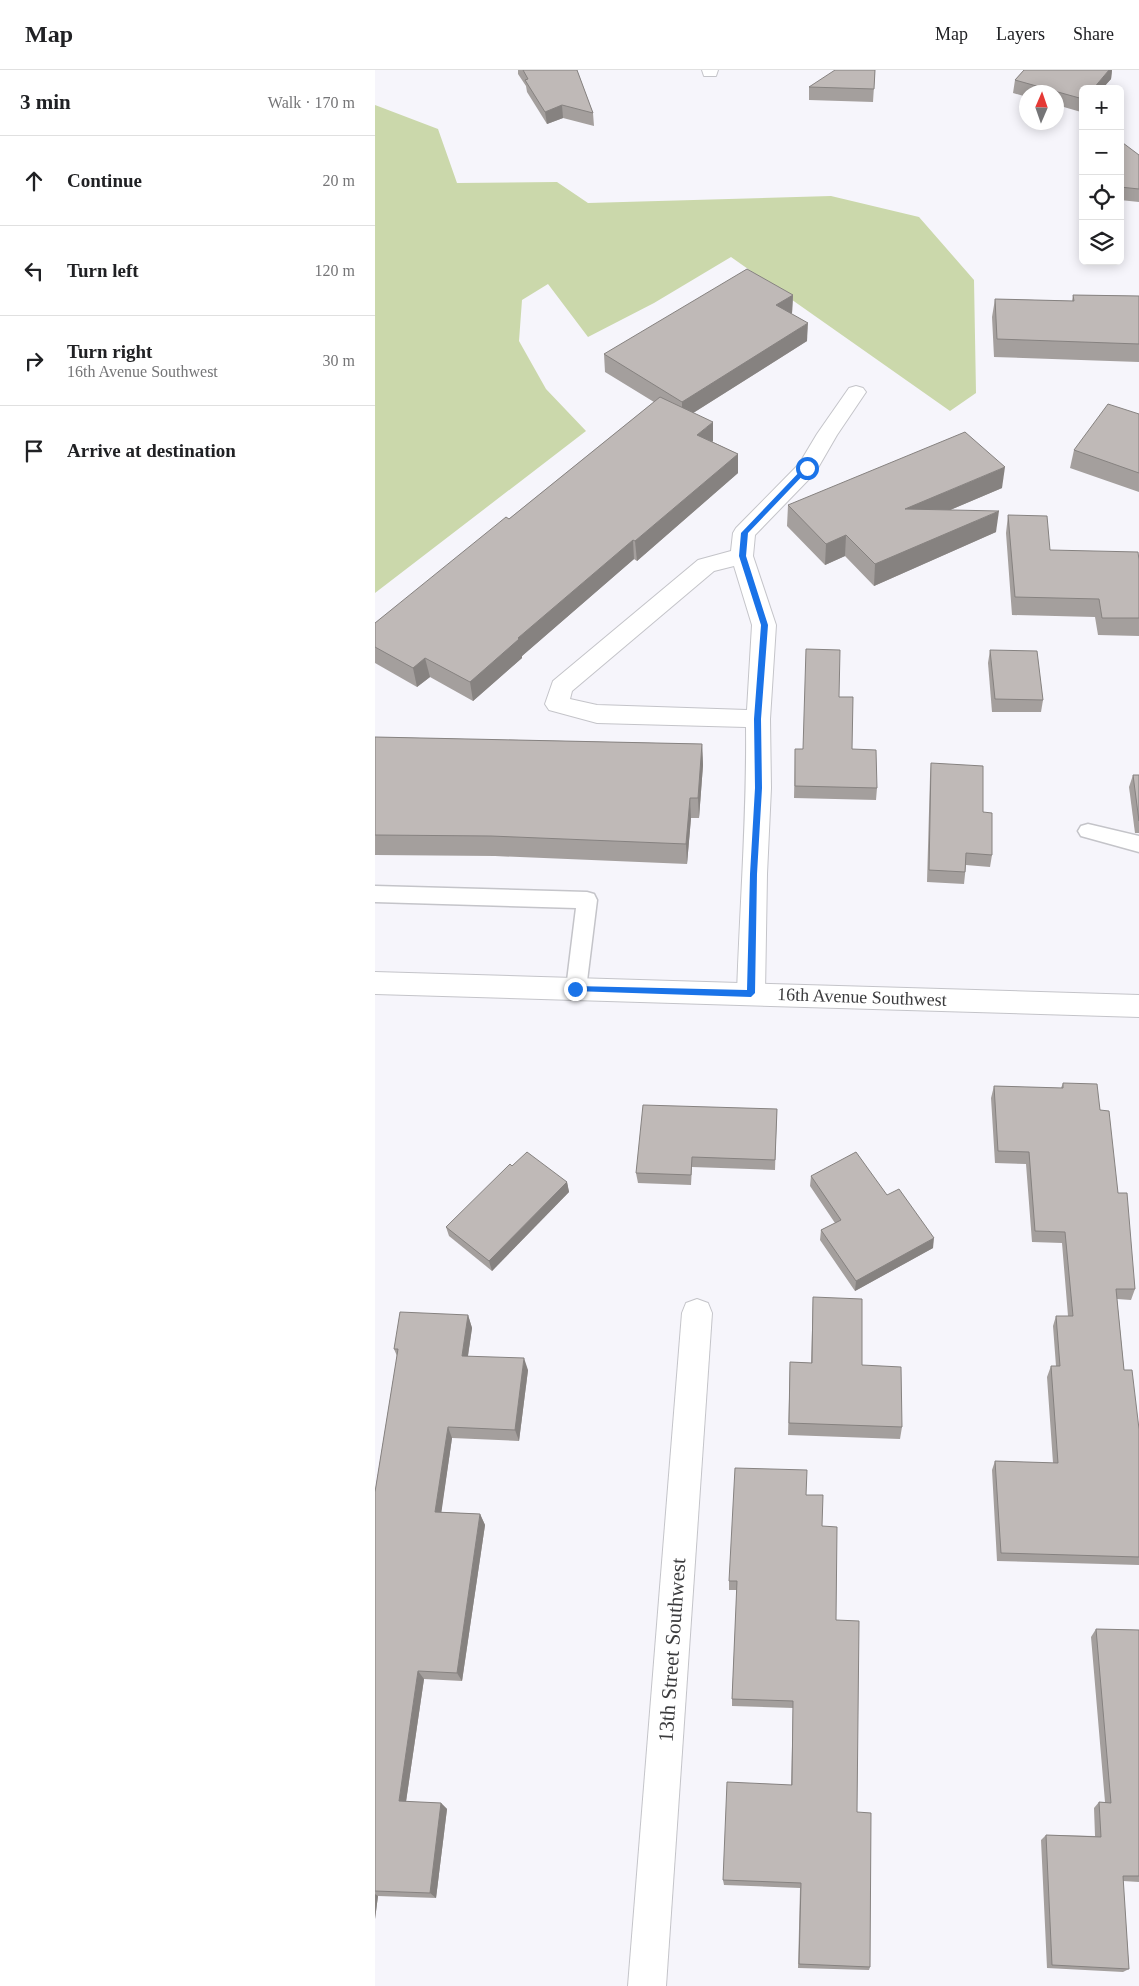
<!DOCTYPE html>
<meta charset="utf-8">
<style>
:root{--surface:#fff;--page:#f6f6f6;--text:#202124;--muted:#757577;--line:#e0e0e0}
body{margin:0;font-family:"Times New Roman",serif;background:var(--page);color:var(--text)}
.controls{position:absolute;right:15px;top:15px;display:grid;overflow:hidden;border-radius:8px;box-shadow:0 2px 12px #0003}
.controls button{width:45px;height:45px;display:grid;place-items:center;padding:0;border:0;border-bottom:1px solid var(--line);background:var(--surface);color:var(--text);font:25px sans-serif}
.compass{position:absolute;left:644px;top:15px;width:45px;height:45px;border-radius:50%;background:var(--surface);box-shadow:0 2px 12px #0003;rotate:2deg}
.stop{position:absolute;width:15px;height:15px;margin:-11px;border:4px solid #1a73e8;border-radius:50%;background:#fff}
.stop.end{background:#1a73e8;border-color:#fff;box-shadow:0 1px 5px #0008}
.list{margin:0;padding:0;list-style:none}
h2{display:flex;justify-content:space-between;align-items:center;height:65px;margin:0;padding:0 20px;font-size:21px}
h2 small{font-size:16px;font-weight:400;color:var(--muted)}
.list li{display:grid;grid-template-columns:32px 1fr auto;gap:15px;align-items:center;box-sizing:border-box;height:90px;padding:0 20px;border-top:1px solid var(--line)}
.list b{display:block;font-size:19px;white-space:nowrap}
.list p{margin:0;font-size:16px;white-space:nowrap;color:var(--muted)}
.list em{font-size:16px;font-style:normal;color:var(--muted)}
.icon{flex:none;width:28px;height:28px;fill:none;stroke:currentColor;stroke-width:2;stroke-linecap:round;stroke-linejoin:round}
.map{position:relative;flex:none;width:764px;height:1916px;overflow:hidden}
header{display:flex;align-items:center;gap:30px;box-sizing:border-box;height:70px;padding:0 25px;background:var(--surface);border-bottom:1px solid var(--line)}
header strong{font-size:24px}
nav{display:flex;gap:28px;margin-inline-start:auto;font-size:18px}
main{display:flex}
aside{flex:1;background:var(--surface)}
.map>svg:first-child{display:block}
.green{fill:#cbd8ab}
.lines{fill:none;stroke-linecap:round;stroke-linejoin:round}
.service-casing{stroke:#c4c4c9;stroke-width:3}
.minor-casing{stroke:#c4c4c9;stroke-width:2}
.tertiary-casing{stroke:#c4c4c9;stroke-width:2}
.service{fill:#fff;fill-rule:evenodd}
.minor{fill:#fff;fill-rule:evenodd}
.tertiary{fill:#fff;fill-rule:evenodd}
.wall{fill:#a49f9d}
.shaded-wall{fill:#868280}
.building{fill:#bfb9b7;stroke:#868280}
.route{fill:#1a73e8}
.labels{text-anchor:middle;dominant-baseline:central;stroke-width:4;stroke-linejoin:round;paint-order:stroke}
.street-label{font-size:18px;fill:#3b3b3d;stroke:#fff}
.near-street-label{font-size:21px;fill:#3b3b3d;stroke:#fff}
</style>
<header>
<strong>Map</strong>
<nav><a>Map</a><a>Layers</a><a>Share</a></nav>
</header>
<main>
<aside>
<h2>3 min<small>Walk · 170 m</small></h2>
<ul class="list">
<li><svg class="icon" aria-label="ahead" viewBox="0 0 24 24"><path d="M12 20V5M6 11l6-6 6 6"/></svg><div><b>Continue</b></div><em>20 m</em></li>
<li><svg class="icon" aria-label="left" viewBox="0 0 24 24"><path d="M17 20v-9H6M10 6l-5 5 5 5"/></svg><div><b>Turn left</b></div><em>120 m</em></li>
<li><svg class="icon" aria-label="right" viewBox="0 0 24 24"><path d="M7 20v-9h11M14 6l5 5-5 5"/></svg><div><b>Turn right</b><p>16th Avenue Southwest</p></div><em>30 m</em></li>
<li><svg class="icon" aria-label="arrive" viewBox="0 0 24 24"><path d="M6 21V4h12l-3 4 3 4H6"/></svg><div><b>Arrive at destination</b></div></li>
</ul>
</aside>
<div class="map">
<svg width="764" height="1916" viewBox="0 0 764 1916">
<rect width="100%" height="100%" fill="#f6f5fb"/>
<path class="green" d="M 0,35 L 63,59 L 82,113 L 182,112 L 213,133 L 456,126 L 544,147 L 599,210 L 601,323 L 575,341 L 356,187 L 279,233 L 213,267 L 173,214 L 147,230 L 144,271 L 171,319 L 211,361 L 0,523 Z"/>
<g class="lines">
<g class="service-casing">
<g id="service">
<path d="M 713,754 L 764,766 L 764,782 L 706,766 L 703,761 L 706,756 Z"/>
<path d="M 0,816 L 212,822 L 219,824 L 222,830 L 211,919 L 208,925 L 201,928 L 194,925 L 191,919 L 201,838 L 0,832 Z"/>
</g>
</g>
<g class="minor-casing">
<g id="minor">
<path d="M 327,0 L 343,0 L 341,6 L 329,6 Z"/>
<path d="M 481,316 L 488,318 L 491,322 L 462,365 L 440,403 L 380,465 L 378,486 L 401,555 L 395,649 L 396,718 L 392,804 L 390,923 L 386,931 L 376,934 L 366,931 L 362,923 C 365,834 372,746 371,657 L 222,653 L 174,640 L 170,634 L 178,611 L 323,490 L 356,481 L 358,463 L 361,458 L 424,394 L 442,364 L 474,318 ZM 359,496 L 377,555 L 372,640 L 222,635 L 195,629 L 197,621 L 339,501 Z"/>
<path d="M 322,1229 L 333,1233 L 337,1243 L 291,1916 L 253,1916 L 307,1243 L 311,1233 Z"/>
</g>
</g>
<g class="tertiary-casing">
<path id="tertiary" d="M 0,902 L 764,925 L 764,947 L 0,924 Z"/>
</g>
<use href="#service" class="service"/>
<use href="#minor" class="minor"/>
<use href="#tertiary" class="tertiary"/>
</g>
<g class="wall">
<path d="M 143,0 L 202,0 L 218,43 L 219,56 L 188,48 L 172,54 L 152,22 L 151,16 L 143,4 Z"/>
<path d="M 500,0 L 498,32 L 434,30 L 434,17 Z"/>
<path d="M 649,0 L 737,0 L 736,9 L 727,19 L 708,19 L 708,40 L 706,42 L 682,35 L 682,22 L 652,22 L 652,27 L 638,23 L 640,10 Z"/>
<path d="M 745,74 L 764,85 L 764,132 L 745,130 Z"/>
<path d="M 418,225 L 417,243 L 416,244 L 432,271 L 318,343 L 338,372 L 363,384 L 363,403 L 262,491 L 259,489 L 147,586 L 147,588 L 98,631 L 55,607 L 42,617 L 0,593 L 0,553 L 134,449 L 279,332 L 230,302 L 229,284 Z"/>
<path d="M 698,225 L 764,226 L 764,292 L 619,287 L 617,247 L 620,229 L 697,231 Z"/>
<path d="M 764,344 L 764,422 L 695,398 L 699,380 Z"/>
<path d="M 627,418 L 575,440 L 621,462 L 499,516 L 470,486 L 450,495 L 412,456 L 413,435 Z"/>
<path d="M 633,445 L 675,480 L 764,490 L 764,566 L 723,565 L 720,547 L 637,545 L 631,463 Z"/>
<path d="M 615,580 L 668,630 L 666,642 L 617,642 L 613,593 Z"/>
<path d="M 464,627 L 477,679 L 502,718 L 501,730 L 419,728 L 420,679 L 428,679 Z"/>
<path d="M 0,667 L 327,674 L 328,695 L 324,748 L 316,748 L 312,794 L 120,786 L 0,785 Z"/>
<path d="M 556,693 L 608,742 L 617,785 L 615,797 L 591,795 L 589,814 L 552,812 L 555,706 Z"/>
<path d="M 758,705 L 764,705 L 764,763 L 760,763 L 754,717 Z"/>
<path d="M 688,1013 L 725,1040 L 743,1123 L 760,1219 L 756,1230 L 742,1229 L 749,1300 L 764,1359 L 764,1495 L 622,1491 L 617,1400 L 620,1391 L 678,1393 L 672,1307 L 676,1296 L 681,1296 L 678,1256 L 681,1246 L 693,1246 L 687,1173 L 657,1172 L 651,1094 L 620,1093 L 616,1028 L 619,1016 L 686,1018 Z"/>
<path d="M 402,1039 L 400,1100 L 317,1097 L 316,1115 L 263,1113 L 261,1103 Z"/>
<path d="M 137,1096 L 192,1112 L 194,1122 L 117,1201 L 74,1166 L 71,1157 Z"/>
<path d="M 436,1106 L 512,1125 L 558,1178 L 480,1221 L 445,1170 L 446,1160 L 460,1153 L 435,1116 Z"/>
<path d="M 438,1227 L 487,1295 L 527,1357 L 525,1369 L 413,1365 L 415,1292 L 436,1293 Z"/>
<path d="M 93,1245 L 97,1258 L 93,1286 L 153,1300 L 144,1371 L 77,1368 L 66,1442 L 105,1444 L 110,1455 L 87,1611 L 49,1609 L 31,1732 L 66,1733 L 72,1739 L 61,1828 L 3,1826 L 0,1849 L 0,1422 L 22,1286 L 19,1279 Z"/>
<path d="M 431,1425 L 447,1456 L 461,1550 L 482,1742 L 495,1897 L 494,1900 L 423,1898 L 425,1818 L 349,1815 L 348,1810 L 416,1715 L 418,1638 L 357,1636 L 357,1629 L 362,1520 L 354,1520 L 354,1511 Z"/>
<path d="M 721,1559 L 764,1560 L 764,1812 L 748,1811 L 754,1899 L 748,1902 L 672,1898 L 666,1770 L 671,1765 L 720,1766 L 719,1738 L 724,1732 L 730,1732 L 716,1567 Z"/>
</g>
<g class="shaded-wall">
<path d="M 734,0 L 737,0 L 736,9 L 727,19 L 718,19 Z"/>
<path d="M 187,35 L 188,48 L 172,54 L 170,42 Z"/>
<path d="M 418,225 L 417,243 L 401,253 L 401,235 Z"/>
<path d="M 433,253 L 432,271 L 307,350 L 307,332 Z"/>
<path d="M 338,352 L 338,371 L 323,384 L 322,365 Z"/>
<path d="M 363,384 L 363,403 L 262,491 L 260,471 Z"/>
<path d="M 630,397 L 627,418 L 528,460 L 530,439 Z"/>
<path d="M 624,441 L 621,462 L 499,516 L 500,494 Z"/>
<path d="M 471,465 L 470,486 L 450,495 L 451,474 Z"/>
<path d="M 258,470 L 259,489 L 147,586 L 147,588 L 98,631 L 95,612 L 143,568 Z"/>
<path d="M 50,588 L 55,607 L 42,617 L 38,598 Z"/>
<path d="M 327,674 L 328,695 L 324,748 L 323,728 Z"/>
<path d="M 315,728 L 316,748 L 312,794 L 311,774 Z"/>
<path d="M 192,1112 L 194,1122 L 117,1201 L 114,1191 Z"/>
<path d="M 559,1168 L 558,1178 L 480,1221 L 481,1211 Z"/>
<path d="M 93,1245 L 97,1258 L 91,1298 L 87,1286 Z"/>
<path d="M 149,1288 L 153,1300 L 144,1371 L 140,1360 Z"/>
<path d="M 73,1357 L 77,1368 L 65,1452 L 60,1442 Z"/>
<path d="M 105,1444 L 110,1455 L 87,1611 L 82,1603 Z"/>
<path d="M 43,1601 L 49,1609 L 30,1738 L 24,1731 Z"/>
<path d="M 66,1733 L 72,1739 L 61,1828 L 55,1823 Z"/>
<path d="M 0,1824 L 3,1826 L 0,1849 Z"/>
</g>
<g class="building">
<path d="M 148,0 L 202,0 L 218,43 L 187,35 L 170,42 L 150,10 L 153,9 Z"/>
<path d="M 460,0 L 500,0 L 499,19 L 434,17 Z"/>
<path d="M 649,0 L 734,0 L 718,19 L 708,19 L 708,29 L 640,10 Z"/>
<path d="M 748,73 L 764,85 L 764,119 L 745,117 L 745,74 Z"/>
<path d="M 372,199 L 418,225 L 401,235 L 433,253 L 307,332 L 229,284 Z"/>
<path d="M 698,225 L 764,226 L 764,274 L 622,269 L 620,229 L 699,231 Z"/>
<path d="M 285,327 L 338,352 L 322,365 L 363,384 L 260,471 L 258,470 L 143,568 L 144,569 L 95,612 L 50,588 L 38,598 L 0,577 L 0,553 L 131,447 L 134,449 Z"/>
<path d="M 733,334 L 764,344 L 764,403 L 699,380 Z"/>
<path d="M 590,362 L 630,397 L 530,439 L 624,441 L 500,494 L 471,465 L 451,474 L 413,435 Z"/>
<path d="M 633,445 L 672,446 L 675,480 L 763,482 L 764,490 L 764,548 L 727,548 L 724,529 L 640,527 Z"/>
<path d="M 431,579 L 465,580 L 464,627 L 478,627 L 477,679 L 501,680 L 502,718 L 420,716 L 420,679 L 428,679 Z"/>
<path d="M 615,580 L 662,581 L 668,630 L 620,629 Z"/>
<path d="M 0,667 L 327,674 L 323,728 L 315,728 L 311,774 L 116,766 L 0,765 Z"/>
<path d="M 556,693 L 608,696 L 608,742 L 617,743 L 617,785 L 591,783 L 590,802 L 554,800 Z"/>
<path d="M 758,705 L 764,705 L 764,751 Z"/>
<path d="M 688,1013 L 722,1014 L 725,1040 L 734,1041 L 743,1123 L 752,1123 L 760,1219 L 741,1219 L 749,1300 L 757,1300 L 764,1359 L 764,1487 L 626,1483 L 620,1391 L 683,1393 L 676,1296 L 685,1296 L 681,1246 L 698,1246 L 690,1162 L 660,1161 L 654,1082 L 623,1081 L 619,1016 L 688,1018 Z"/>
<path d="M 268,1035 L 402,1039 L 400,1090 L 317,1087 L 316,1105 L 261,1103 Z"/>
<path d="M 152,1082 L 192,1112 L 114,1191 L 71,1157 L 135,1094 L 137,1096 Z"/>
<path d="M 481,1082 L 512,1125 L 524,1119 L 559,1168 L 481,1211 L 446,1160 L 466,1150 L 436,1106 Z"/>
<path d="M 438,1227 L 487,1229 L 487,1295 L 526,1297 L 527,1357 L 414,1353 L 415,1292 L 437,1293 Z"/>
<path d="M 25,1242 L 93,1245 L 87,1286 L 149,1288 L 140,1360 L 73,1357 L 60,1442 L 105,1444 L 82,1603 L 43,1601 L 24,1731 L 66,1733 L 55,1823 L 0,1821 L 0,1422 L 23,1279 L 19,1279 Z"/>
<path d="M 360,1398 L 432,1400 L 431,1425 L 448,1425 L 447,1456 L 462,1457 L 461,1550 L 484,1551 L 482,1742 L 496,1743 L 495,1897 L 424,1894 L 426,1813 L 348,1810 L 352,1712 L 417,1715 L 418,1631 L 357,1629 L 362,1511 L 354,1511 Z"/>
<path d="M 721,1559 L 764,1560 L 764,1806 L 748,1806 L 754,1899 L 677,1895 L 671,1765 L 726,1767 L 724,1732 L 736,1733 Z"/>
</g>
<path class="route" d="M 430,396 L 435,398 L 373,463 L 371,486 L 393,555 L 386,649 L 387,718 L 382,804 L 380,923 L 376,927 L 198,921 L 198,917 L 200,916 L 372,920 L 375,804 L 380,718 L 379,649 L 386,555 L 364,486 L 366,463 Z"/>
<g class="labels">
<g class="street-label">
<text transform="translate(487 927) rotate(2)">16th Avenue Southwest</text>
</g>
<g class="near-street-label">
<text transform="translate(297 1580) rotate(-86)">13th Street Southwest</text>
</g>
</g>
</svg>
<div class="controls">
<button>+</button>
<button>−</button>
<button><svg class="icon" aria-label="locate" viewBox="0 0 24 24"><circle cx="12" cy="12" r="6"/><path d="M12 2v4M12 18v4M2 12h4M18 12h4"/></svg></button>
<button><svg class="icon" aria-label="layers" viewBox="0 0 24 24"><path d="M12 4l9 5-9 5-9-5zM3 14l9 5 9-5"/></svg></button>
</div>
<svg class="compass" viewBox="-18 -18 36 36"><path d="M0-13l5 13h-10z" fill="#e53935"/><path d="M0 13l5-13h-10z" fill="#757577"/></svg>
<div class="stop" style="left:432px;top:398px"></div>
<div class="stop end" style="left:200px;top:919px"></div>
</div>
</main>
